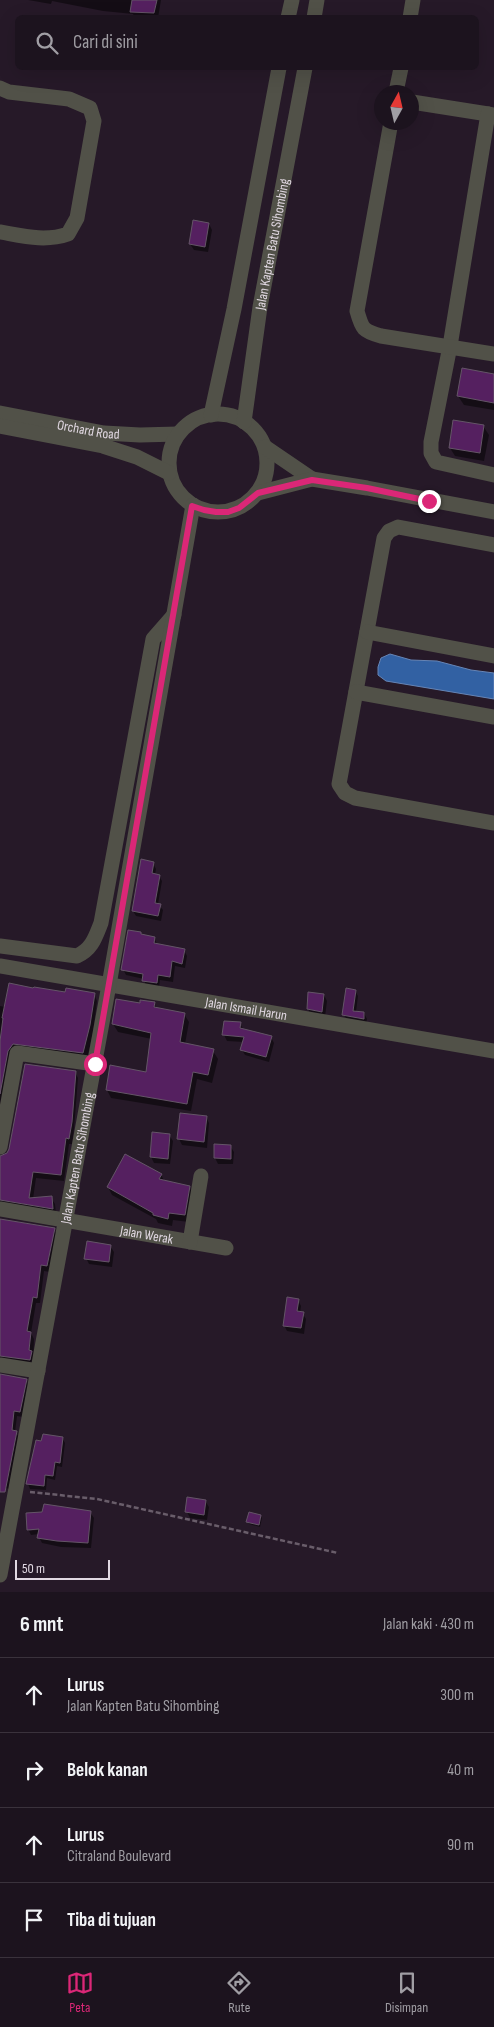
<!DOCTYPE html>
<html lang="id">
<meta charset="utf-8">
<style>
:root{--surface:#1c131e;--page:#251c27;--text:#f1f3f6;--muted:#a09ea4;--line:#3a323c;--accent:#db2777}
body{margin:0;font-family:"Sofia Sans Condensed",sans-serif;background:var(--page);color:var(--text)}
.compass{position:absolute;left:374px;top:85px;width:45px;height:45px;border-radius:50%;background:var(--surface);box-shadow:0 5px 20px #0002;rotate:8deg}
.scale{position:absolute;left:15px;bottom:12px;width:95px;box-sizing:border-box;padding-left:5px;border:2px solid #e1d8e2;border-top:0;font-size:14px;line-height:18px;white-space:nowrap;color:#e1d8e2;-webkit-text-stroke:4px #261928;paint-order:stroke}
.stop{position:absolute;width:15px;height:15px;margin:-11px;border:4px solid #db2777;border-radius:50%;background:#fff}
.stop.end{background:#db2777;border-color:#fff;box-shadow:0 1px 5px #0008}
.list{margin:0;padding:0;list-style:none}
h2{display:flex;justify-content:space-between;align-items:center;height:65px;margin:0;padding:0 20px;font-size:21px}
h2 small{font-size:16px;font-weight:400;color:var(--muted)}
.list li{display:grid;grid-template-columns:32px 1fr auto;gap:15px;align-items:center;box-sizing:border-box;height:75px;padding:0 20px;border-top:1px solid var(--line)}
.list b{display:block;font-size:19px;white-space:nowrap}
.list p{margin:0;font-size:16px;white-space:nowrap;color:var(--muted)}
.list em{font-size:16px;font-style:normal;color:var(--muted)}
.icon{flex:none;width:28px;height:28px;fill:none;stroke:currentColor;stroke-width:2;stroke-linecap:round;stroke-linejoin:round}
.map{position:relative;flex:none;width:494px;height:1592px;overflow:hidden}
.search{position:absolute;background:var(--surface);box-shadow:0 5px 20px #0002;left:15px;right:15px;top:15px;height:55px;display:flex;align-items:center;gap:12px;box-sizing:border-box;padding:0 18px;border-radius:8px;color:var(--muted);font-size:19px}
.sheet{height:365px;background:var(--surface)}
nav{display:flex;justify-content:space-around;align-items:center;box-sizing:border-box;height:70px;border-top:1px solid var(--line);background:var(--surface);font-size:14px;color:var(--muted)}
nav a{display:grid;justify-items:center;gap:2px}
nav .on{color:var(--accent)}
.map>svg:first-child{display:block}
.water{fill:#3261a3;stroke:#6685b6}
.shadow{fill:#0007;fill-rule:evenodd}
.building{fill:#552060;stroke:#645567}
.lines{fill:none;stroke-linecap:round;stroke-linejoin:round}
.path{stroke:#695d6a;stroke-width:2.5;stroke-dasharray:5 2.5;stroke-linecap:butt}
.minor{stroke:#515148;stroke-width:15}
.route{stroke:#db2777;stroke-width:6}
.labels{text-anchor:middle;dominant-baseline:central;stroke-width:4;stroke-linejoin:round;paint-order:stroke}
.street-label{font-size:14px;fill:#e1d8e2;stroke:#261928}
</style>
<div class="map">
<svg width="494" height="1592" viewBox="0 0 494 1592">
<rect width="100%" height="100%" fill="#261928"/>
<path class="water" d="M 390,654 L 411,660 L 437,661 L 471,670 L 494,673 L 494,699 L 386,681 L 378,675 L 378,667 L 381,658 Z"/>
<g class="shadow">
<path d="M 28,0 L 161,0 L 158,18 L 135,18 L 133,14 L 103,11 L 52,1 L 51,4 Z"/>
<path d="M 209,224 L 212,230 L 208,252 L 194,250 L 190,244 Z"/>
<path d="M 494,375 L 494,410 L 464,405 L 458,396 Z"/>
<path d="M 483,426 L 489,435 L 484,461 L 455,456 L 450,448 Z"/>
<path d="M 153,863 L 156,869 L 155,875 L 159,876 L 162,881 L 158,904 L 163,910 L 161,921 L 136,916 L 133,911 Z"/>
<path d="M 141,933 L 142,936 L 154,938 L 157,944 L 184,950 L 187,956 L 185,968 L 175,966 L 173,982 L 160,980 L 159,988 L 146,986 L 144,979 L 126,975 L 123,969 Z"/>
<path d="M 355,991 L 358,996 L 356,1012 L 364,1013 L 367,1019 L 366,1024 L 347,1020 L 344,1015 Z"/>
<path d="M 66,993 L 94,994 L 97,1001 L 93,1032 L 87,1059 L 22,1049 L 0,1119 L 0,1006 L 5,1007 Z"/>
<path d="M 324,995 L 327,1001 L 325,1017 L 311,1015 L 308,1009 Z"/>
<path d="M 154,1003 L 157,1009 L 184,1014 L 189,1022 L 185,1044 L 213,1051 L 218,1059 L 212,1083 L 197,1079 L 191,1111 L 111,1098 L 107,1090 L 147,1073 L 152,1039 L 118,1032 L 113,1024 L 141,1004 Z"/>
<path d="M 240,1024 L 244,1030 L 271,1037 L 274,1043 L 269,1062 L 245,1055 L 242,1050 L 244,1042 L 227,1041 L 224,1035 Z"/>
<path d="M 75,1072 L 78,1078 L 74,1129 L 72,1144 L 69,1144 L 64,1181 L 36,1178 L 33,1199 L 51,1198 L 55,1204 L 56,1214 L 0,1207 L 0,1157 L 4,1157 Z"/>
<path d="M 206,1117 L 209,1123 L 207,1148 L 182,1145 L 179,1139 Z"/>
<path d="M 169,1135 L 173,1141 L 170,1164 L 154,1163 L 151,1157 Z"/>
<path d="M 230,1146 L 234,1152 L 233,1164 L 218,1164 L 215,1158 Z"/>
<path d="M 161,1175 L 165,1182 L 189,1187 L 193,1194 L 189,1222 L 173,1220 L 172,1226 L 158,1223 L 156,1219 L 112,1195 L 108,1187 Z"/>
<path d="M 0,1220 L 54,1229 L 57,1235 L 50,1272 L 44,1271 L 40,1303 L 36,1303 L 31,1333 L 34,1339 L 33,1366 L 0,1363 Z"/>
<path d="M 110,1246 L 114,1252 L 112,1267 L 89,1264 L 86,1258 Z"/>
<path d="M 298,1300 L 301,1306 L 300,1313 L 303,1314 L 306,1319 L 304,1334 L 287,1331 L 284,1325 Z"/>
<path d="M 0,1376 L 26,1380 L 29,1386 L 23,1417 L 17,1416 L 15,1432 L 20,1438 L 10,1489 L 0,1487 Z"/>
<path d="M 62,1438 L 65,1443 L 62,1467 L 57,1466 L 55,1480 L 47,1478 L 46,1490 L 30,1489 L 28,1484 L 37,1441 L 42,1442 Z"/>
<path d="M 205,1501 L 209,1507 L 207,1520 L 190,1518 L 187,1512 Z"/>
<path d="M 45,1506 L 90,1512 L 94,1518 L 91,1548 L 61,1547 L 42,1543 L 39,1537 L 39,1534 L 31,1535 L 28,1529 L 27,1514 L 44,1513 ZM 45,1527 L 45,1529 L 29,1531 L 29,1528 Z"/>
<path d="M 260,1516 L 262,1518 L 260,1527 L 249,1524 L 248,1522 Z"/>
</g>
<g class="building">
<path d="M 132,0 L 157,0 L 154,13 L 130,12 Z"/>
<path d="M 193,220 L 209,223 L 205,247 L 189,244 Z"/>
<path d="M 462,368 L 494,374 L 494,403 L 457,396 Z"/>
<path d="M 453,420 L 484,425 L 480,453 L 449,448 Z"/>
<path d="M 141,859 L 154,862 L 152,873 L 160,875 L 155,903 L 161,904 L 158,916 L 132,911 Z"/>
<path d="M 128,930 L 141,932 L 141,934 L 155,937 L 154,943 L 185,949 L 182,964 L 172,961 L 170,977 L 158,975 L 157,983 L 142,981 L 143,974 L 121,970 Z"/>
<path d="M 9,983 L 33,988 L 34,987 L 65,992 L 66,988 L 95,993 L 90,1025 L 83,1053 L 13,1044 L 8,1051 L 0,1094 L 0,1041 L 3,1018 L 2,1018 Z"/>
<path d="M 346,988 L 356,990 L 353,1011 L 364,1012 L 364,1019 L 342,1015 Z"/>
<path d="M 308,992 L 324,994 L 322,1012 L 307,1009 Z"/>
<path d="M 116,999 L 140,1003 L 140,1000 L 155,1002 L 154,1007 L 185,1013 L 180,1042 L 214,1049 L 208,1075 L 193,1072 L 187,1104 L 106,1090 L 110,1065 L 146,1072 L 151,1033 L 112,1024 Z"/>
<path d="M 224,1021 L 241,1022 L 240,1028 L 272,1036 L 266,1057 L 240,1050 L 244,1037 L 222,1035 Z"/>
<path d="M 25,1064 L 76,1071 L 72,1122 L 69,1139 L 66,1138 L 61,1175 L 33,1172 L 29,1198 L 52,1196 L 53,1209 L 0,1200 L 0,1156 L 7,1153 L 9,1149 Z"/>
<path d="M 180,1113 L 207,1116 L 204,1142 L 177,1139 Z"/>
<path d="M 152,1132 L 170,1134 L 168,1159 L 150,1157 Z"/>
<path d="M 214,1144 L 231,1145 L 231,1159 L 214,1158 Z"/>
<path d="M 125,1154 L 162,1174 L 159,1179 L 190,1186 L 185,1215 L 169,1213 L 168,1219 L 153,1215 L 153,1213 L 107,1187 Z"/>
<path d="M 0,1219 L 55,1228 L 47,1266 L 41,1265 L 37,1298 L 33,1297 L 27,1331 L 31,1332 L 29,1350 L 32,1351 L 30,1360 L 0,1356 Z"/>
<path d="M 87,1241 L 111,1245 L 109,1262 L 84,1259 Z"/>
<path d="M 287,1297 L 299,1299 L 297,1311 L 304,1312 L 301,1328 L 283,1326 Z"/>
<path d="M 0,1374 L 27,1379 L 20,1412 L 14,1411 L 12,1430 L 17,1431 L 5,1492 L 0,1492 Z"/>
<path d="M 43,1434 L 63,1437 L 60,1463 L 55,1462 L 53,1476 L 45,1475 L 44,1486 L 26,1484 L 36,1440 L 41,1441 Z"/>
<path d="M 187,1497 L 206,1500 L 204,1515 L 185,1512 Z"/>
<path d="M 44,1504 L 91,1511 L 88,1543 L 57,1541 L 37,1538 L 39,1529 L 27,1530 L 26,1513 L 42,1512 Z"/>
<path d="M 249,1512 L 261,1515 L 259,1525 L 246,1522 Z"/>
</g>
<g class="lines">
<path class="path" d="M 30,1492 L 97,1499 L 338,1553"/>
<g class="minor">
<path d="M 288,18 L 292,0"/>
<path d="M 314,18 L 317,0"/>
<path d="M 410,18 L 413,0"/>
<path d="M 0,88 L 9,92 L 69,99 L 90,108 L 94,121 L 77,218 L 68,234 C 45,242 23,236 0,232"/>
<path d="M 396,92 L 401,68"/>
<path d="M 412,102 L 488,114"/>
<path d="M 494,115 L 488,114 L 450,346 L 431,442 L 431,453 L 436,462 L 494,475"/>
<path d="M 391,122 L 357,311 C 362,329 363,331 381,336 L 494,354"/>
<path id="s1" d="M 0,413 L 104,433 L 140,435 L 178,434"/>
<circle cx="218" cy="463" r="49"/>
<path d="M 211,415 L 234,309 L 279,68"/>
<path id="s2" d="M 244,422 L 260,307 L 305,68"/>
<path d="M 0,426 L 103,446 L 137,457 L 169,473"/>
<path d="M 265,447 L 312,479"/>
<path d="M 258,493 L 312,479 L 367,488 L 494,512"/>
<path d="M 494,545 L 398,527 L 389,531 L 384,538 L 339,784 L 345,793 L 355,798 L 494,823"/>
<path d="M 367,632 L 494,656"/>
<path d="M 356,692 L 494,717"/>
<path d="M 0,946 L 77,956 C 92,949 95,938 101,923 L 153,639 L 174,615"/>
<path id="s3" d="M 0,966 L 494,1051"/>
<path d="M 0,1147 L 17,1053 L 95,1064"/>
<path id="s4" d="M 0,1209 L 226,1248"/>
<path d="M 190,1242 L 201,1176"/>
<path d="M 0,1365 L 38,1371"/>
<path id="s5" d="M 0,1575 L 109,985 L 193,505"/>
</g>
</g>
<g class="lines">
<path class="route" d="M 95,1064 L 192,506 L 204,510 L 216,512 L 228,512 L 239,508 L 258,493 L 312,480 L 367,488 L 429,501"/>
</g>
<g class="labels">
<g class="street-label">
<text stroke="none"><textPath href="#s2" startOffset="180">Jalan Kapten Batu Sihombing</textPath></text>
<text stroke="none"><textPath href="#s1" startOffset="90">Orchard Road</textPath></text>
<text stroke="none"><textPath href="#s3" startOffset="250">Jalan Ismail Harun</textPath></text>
<text stroke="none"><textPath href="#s5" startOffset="424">Jalan Kapten Batu Sihombing</textPath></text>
<text stroke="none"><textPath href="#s4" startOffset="149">Jalan Werak</textPath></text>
</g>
</g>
</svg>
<svg class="compass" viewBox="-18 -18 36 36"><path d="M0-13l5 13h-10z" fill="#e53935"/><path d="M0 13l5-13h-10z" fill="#a09ea4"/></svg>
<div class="scale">50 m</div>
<div class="stop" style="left:95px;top:1064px"></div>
<div class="stop end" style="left:429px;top:501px"></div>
<div class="search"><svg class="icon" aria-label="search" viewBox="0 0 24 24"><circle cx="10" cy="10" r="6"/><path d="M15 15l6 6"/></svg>Cari di sini</div>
</div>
<section class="sheet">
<h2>6 mnt<small>Jalan kaki · 430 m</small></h2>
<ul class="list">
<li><svg class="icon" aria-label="ahead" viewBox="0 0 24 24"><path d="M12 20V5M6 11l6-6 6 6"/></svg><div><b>Lurus</b><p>Jalan Kapten Batu Sihombing</p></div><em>300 m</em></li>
<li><svg class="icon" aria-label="right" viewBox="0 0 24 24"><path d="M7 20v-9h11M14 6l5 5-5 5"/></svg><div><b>Belok kanan</b></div><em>40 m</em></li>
<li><svg class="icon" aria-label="ahead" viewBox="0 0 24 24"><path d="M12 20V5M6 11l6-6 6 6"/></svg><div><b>Lurus</b><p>Citraland Boulevard</p></div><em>90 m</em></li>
<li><svg class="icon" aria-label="arrive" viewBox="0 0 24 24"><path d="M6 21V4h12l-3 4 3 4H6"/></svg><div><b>Tiba di tujuan</b></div></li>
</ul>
</section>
<nav>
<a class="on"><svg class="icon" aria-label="map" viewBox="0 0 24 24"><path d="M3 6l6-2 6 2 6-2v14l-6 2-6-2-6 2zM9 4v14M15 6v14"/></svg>Peta</a>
<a><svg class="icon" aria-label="directions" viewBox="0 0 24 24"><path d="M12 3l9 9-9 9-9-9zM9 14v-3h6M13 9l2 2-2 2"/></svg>Rute</a>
<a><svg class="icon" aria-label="saved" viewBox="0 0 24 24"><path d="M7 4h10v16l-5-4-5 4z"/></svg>Disimpan</a>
</nav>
